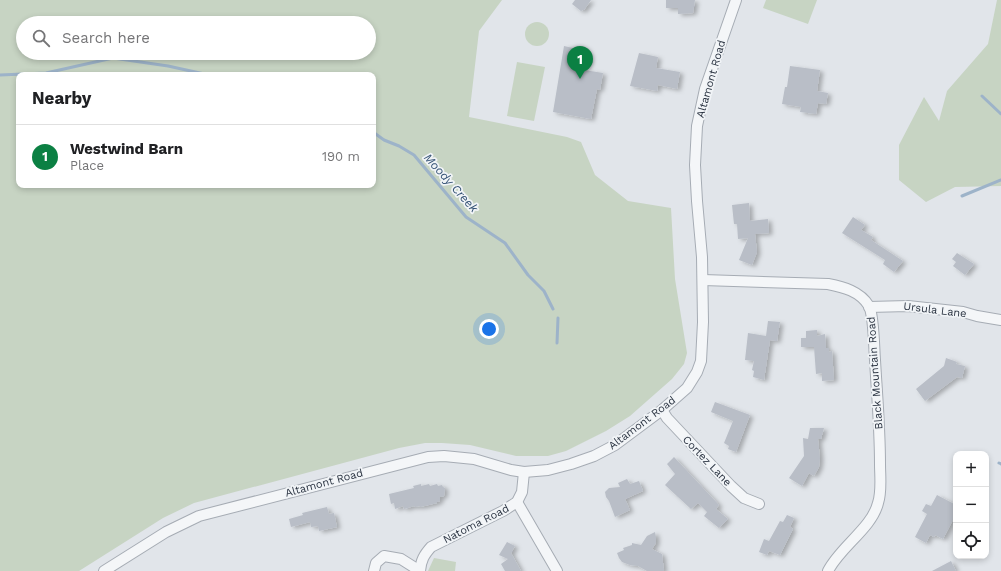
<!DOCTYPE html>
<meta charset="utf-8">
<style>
:root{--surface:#fff;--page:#f2f2f2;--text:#202124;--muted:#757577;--line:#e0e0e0;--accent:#0b8043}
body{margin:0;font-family:"Work Sans",sans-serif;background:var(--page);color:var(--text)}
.controls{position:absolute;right:12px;bottom:12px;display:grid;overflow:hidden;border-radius:8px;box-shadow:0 2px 6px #0003}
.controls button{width:36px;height:36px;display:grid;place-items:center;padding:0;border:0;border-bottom:1px solid var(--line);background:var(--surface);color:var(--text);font:20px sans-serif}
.you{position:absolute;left:489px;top:329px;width:14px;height:14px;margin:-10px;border:3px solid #fff;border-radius:50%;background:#1a73e8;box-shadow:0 0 0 6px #1a73e833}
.badge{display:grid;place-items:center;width:26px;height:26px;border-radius:50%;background:var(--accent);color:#fff;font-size:13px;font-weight:700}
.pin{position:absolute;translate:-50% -33px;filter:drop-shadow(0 1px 2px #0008)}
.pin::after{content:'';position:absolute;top:21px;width:14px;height:12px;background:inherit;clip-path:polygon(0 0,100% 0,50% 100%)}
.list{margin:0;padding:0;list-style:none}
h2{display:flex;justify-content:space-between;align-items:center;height:52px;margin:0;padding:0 16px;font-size:17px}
h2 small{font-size:13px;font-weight:400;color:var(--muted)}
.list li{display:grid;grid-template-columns:26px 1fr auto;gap:12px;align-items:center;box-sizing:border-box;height:64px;padding:0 16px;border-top:1px solid var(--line)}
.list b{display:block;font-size:15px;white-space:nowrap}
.list p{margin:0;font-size:13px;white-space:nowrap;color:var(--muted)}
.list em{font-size:13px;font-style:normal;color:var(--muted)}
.icon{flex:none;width:22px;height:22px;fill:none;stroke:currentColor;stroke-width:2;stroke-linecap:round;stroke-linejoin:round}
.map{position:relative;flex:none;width:1001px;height:571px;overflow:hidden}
.search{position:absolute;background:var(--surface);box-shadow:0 2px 6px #0003;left:16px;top:16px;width:360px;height:44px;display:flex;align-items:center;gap:10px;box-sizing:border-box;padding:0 14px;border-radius:22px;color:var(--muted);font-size:15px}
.panel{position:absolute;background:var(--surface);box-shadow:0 2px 6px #0003;left:16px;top:72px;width:360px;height:116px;border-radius:8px}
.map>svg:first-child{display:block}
.green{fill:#c7d4c3;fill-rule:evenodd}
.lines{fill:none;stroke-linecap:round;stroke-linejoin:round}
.stream{stroke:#9db3c9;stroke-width:3}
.building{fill:#b9bec7;filter:url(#shadow)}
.minor-casing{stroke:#a6acb4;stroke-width:12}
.minor{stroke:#f4f6f8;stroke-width:10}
.labels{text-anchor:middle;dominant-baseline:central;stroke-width:3.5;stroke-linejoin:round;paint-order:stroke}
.street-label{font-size:11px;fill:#2a3341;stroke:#f1f4f7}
.water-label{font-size:12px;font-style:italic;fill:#345275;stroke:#f1f4f7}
</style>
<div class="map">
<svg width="1001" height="571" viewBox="0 0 1001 571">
<defs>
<filter id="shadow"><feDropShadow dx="3.5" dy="2" stdDeviation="2" flood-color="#0004"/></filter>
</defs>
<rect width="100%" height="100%" fill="#e1e5ea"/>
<g class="green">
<path d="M 0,0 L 502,0 L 479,31 L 469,117 L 567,137 L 581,142 L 595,175 L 628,201 L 671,208 L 675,279 L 687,353 L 684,364 L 672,379 L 630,416 L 606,431 L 566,451 L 548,456 L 516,456 L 470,445 L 442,443 L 425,443 L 399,448 L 194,503 L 163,518 L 79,571 L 0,571 ZM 23,23 L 369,23 L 369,53 L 23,53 ZM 19,75 L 373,75 L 373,185 L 19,185 Z"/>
<path d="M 766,0 L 817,0 L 808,24 L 763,8 Z"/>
<path d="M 997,0 L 1001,0 L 1001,186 L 955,187 L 926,202 L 899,180 L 899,145 L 924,97 L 939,121 L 947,91 L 988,44 Z"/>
<circle cx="537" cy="34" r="12"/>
<path d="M 517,62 L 545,67 L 534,121 L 507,116 Z"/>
<path d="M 434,558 L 456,562 L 455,571 L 428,571 Z"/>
</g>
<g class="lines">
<g class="stream">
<path d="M 0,75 L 46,73 L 113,58 L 168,66 L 209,75"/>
<path d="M 982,96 L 1001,114"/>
<path d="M 373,132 L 384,140 L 399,146 L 414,155 L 466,217 L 505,243 L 528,275 L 544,291 L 553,309"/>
<path d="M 962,196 L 1001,180"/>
<path d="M 557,343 L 558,318"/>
<path d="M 999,463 L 1001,464"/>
</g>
</g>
<g class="building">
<path d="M 575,0 L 591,0 L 584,10 L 583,10 L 581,11 L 572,4 Z"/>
<path d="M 666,0 L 695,0 L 693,13 L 678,14 L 678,8 L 666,8 Z"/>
<path d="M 564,46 L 582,50 L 578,69 L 603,73 L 600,90 L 597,89 L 591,119 L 553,112 Z"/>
<path d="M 639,53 L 658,57 L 656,68 L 680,72 L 677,89 L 658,85 L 657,91 L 630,86 Z"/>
<path d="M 790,66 L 820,70 L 817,91 L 828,93 L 826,104 L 818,103 L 816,114 L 800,112 L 801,107 L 782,104 L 785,87 L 787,87 Z"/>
<path d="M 749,203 L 750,221 L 768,219 L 769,233 L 755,234 L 757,252 L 752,265 L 739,260 L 748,238 L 738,239 L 737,224 L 734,224 L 732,205 Z"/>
<path d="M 853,217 L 865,225 L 861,230 L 873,237 L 871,240 L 903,261 L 894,272 L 883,264 L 885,260 L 842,233 Z"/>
<path d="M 957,253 L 974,264 L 965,275 L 953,266 L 956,262 L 952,259 Z"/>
<path d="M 768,321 L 780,322 L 777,341 L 770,340 L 764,380 L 753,377 L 754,371 L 752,370 L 754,361 L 745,360 L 748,333 L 766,336 Z"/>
<path d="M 817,330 L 817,336 L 825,334 L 826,348 L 829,348 L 829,352 L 832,351 L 834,380 L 822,381 L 822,373 L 816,374 L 814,347 L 801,347 L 801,338 L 806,338 L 806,331 Z"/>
<path d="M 946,358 L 957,362 L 956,364 L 965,366 L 962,378 L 957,377 L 925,401 L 916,389 L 944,366 Z"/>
<path d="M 715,402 L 750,415 L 736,452 L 728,449 L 729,446 L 724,443 L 733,421 L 711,412 Z"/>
<path d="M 810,428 L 824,428 L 821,439 L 818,439 L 820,458 L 819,467 L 814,476 L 809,473 L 802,486 L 789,478 L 804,456 L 803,438 L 808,439 Z"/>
<path d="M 674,457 L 719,505 L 716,509 L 728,519 L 719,528 L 704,516 L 707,512 L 698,503 L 691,509 L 665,485 L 675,474 L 667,464 Z"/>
<path d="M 627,479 L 630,484 L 639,481 L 643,491 L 625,499 L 630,510 L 615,517 L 609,501 L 606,497 L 605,492 L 609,488 L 620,487 L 618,483 Z"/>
<path d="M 421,484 L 421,486 L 429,484 L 430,486 L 437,484 L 438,486 L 442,485 L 443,487 L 445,488 L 444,496 L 440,497 L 440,501 L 437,502 L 437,503 L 420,507 L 420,506 L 415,507 L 414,506 L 404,509 L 403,506 L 395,509 L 394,503 L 391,504 L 389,494 L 414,488 L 413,486 Z"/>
<path d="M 937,495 L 956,505 L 956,514 L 943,539 L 935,535 L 934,537 L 930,535 L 926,543 L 915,537 L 927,514 L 922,511 L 926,504 L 931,506 Z"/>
<path d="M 327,507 L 329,514 L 334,513 L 337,527 L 319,531 L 318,526 L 311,527 L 310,522 L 291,527 L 289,519 L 303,515 L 302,513 Z"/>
<path d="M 787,515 L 794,518 L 790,527 L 793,529 L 780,555 L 769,551 L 767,555 L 759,552 L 764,539 L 769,541 L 780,521 L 783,522 Z"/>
<path d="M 655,532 L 656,537 L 656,543 L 652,549 L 662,554 L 664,571 L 647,571 L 638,566 L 630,565 L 622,562 L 619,558 L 617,553 L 624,550 L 623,548 L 632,545 L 632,543 L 641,545 L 647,536 Z"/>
<path d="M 507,542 L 515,546 L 511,553 L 521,571 L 505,571 L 501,564 L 508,559 L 499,555 Z"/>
<path d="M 951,561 L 956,571 L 932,571 Z"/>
</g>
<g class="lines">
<g class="minor-casing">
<g id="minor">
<path d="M 703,280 L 828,284 C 843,287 860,291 869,306 C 874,316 874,348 875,360 C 877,395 880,429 880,464 C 880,476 882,491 878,503 C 872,528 840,547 828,571"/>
<path d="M 869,307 L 908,306 L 963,312 L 977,316 L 1001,320"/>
<path d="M 662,410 L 667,418 L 731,486 L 744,498 L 759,504"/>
<path d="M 517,502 L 557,571"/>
<path d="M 104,571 L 166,532 L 199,516 L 428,457 L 444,456 L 474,459 L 511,470 L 524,472 L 548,470 L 571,464 L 594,456 L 615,445 L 662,410 L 687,388 L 697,372 L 701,361 L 703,322 L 702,257 L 697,201 L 695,165 L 697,126 L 705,89 L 736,0"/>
<path d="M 374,571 L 376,563 L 384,556 L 401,559 L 420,571"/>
<path d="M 420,571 C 421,560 424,555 431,547 L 503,511 L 517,502 L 522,492 L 524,472"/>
</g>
</g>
<use href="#minor" class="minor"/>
</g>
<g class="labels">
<g class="street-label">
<text transform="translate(711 79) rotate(-74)">Altamont Road</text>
<text transform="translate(935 310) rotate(7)">Ursula Lane</text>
<text transform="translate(875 373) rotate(-94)">Black Mountain Road</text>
<text transform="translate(642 423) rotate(-37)">Altamont Road</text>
<text transform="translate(707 461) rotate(46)">Cortez Lane</text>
<text transform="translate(324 483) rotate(-15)">Altamont Road</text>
<text transform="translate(476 524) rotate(-27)">Natoma Road</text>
</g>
<g class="water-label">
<text transform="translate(451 183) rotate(48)">Moody Creek</text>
</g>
</g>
</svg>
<div class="controls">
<button>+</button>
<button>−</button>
<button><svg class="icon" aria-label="locate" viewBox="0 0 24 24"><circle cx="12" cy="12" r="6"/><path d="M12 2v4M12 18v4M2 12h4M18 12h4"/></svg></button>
</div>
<div class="you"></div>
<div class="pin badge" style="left:580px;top:79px">1</div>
<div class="search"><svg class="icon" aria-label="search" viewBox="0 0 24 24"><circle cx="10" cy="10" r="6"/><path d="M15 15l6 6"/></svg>Search here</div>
<section class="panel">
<h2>Nearby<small></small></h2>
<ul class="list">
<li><span class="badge">1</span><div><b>Westwind Barn</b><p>Place</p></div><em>190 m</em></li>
</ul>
</section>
</div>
